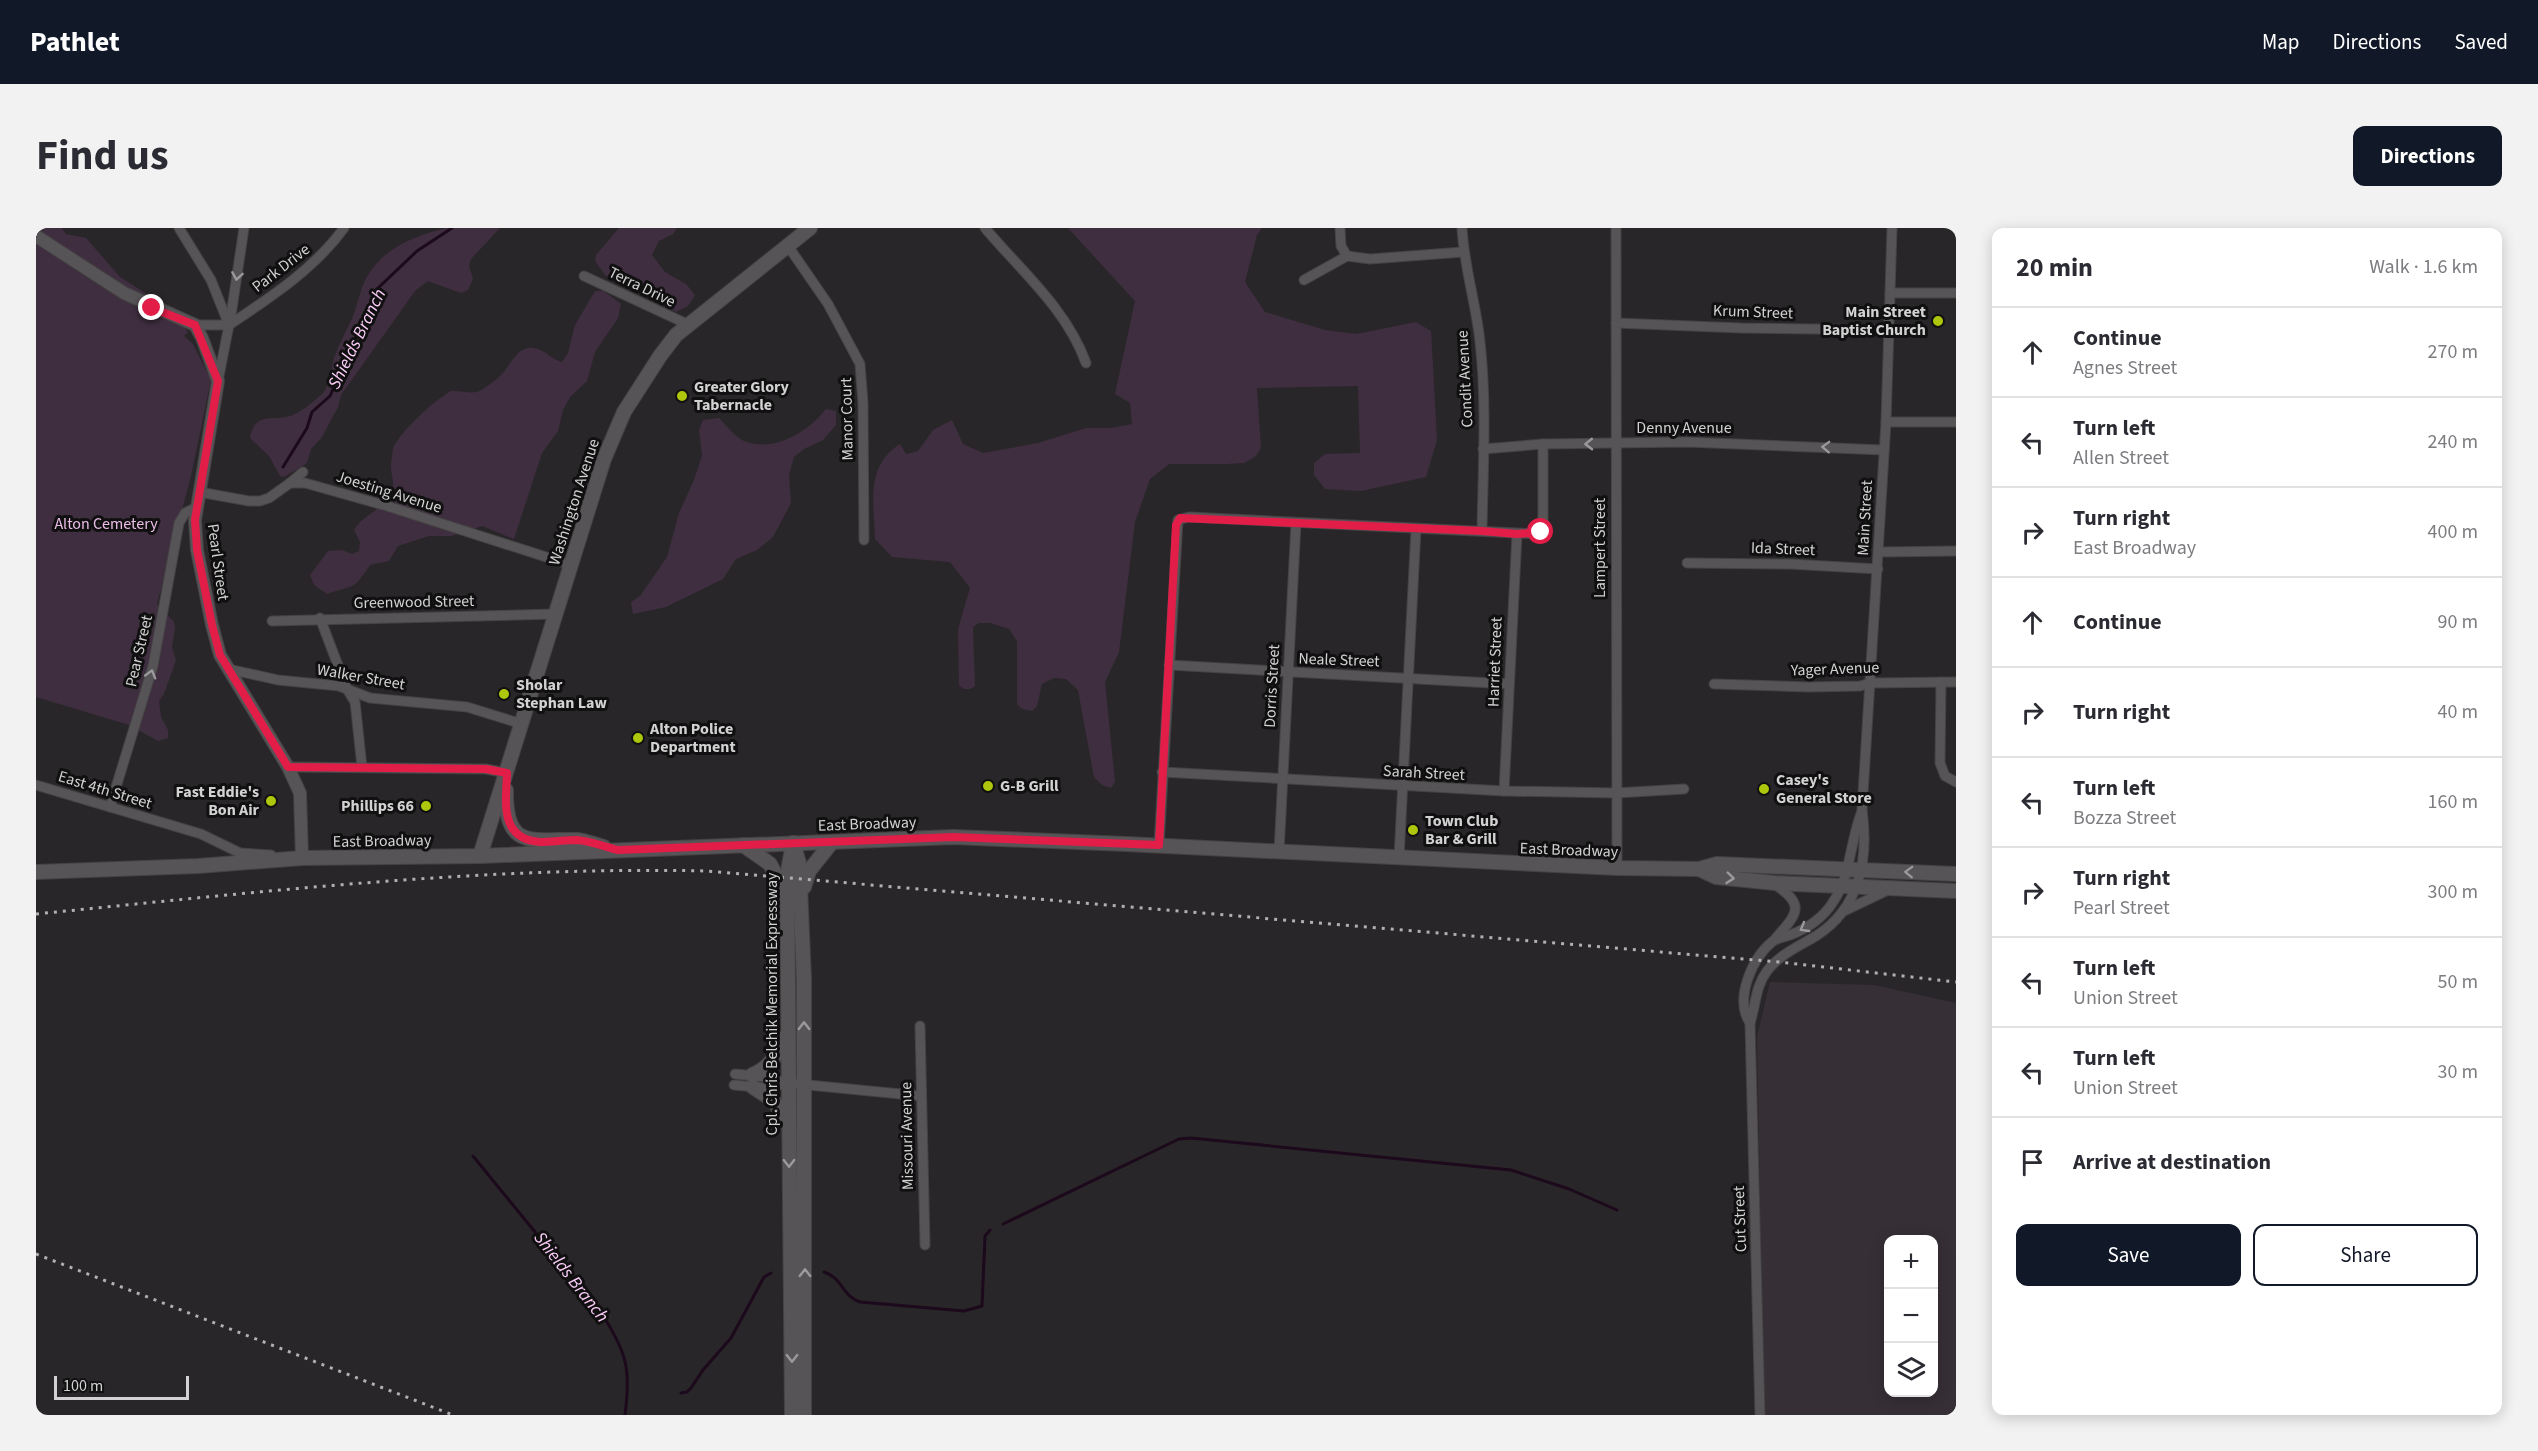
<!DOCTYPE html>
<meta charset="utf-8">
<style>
:root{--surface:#fff;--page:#f2f2f3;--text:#2b2b33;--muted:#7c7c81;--line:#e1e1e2;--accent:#111827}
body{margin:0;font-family:"Source Sans 3",sans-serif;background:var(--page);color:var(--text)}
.controls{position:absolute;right:18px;bottom:18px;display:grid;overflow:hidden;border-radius:12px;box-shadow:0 3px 15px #0003}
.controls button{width:54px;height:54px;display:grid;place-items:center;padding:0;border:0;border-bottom:2px solid var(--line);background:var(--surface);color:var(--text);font:30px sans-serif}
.scale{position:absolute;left:18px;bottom:15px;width:135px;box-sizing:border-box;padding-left:6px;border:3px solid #d3d2d3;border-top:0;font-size:16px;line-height:21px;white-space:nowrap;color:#d3d2d3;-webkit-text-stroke:4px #111011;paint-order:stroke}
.stop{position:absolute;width:18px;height:18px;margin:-14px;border:4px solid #e11d48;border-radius:50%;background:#fff}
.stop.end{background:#e11d48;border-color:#fff;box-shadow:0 2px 6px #0008}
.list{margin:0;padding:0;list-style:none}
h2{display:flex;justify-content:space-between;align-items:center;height:78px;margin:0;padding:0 24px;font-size:26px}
h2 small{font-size:20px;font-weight:400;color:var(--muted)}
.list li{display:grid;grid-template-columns:39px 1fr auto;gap:18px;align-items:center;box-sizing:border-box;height:90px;padding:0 24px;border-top:2px solid var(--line)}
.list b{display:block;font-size:22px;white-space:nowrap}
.list p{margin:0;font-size:20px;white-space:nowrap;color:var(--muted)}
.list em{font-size:20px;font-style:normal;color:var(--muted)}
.actions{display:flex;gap:12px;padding:18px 24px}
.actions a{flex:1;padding:14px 0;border:2px solid var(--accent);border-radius:12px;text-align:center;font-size:21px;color:var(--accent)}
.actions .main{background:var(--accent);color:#fff}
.icon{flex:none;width:33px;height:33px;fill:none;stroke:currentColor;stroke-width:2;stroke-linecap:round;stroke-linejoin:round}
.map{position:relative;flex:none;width:1920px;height:1187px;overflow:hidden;border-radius:12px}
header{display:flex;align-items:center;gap:36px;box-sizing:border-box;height:84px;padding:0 30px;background:var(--accent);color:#fff}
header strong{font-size:28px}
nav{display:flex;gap:33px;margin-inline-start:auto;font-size:21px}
.intro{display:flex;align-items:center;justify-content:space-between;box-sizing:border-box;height:144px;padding:0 36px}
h1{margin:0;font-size:42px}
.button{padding:15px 27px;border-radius:12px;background:var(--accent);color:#fff;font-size:21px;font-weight:700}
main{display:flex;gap:36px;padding:0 36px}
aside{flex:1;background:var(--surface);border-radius:12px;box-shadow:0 3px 15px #0003}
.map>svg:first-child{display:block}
.built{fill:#362f36;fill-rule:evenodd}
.green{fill:#3f2e3f}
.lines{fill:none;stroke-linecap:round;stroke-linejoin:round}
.stream{stroke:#1c091b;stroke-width:3}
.minor-casing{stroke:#444243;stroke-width:11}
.tertiary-casing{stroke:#444243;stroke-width:14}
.secondary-casing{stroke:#444243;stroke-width:16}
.minor{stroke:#575457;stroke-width:9}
.tertiary{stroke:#575457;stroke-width:12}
.secondary{stroke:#575457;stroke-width:14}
.rail{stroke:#b1afb1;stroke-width:3;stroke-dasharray:3 6;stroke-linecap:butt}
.oneway{stroke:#9b999b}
.route{stroke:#e11d48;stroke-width:8}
.poi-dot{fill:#aec60c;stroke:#111011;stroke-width:2}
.labels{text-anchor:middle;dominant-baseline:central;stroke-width:6;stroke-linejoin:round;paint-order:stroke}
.street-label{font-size:16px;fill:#d3d2d3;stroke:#111011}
.poi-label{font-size:16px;font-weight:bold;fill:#d3d2d3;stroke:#111011;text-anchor:start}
.park-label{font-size:16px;fill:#ebbde8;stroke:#111011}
.water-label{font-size:18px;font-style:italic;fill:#fccef9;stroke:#111011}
</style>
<header>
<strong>Pathlet</strong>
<nav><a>Map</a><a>Directions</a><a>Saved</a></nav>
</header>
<div class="intro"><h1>Find us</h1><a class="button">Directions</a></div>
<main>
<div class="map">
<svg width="1920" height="1187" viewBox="0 0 1920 1187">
<rect width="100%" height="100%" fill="#292629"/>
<path class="built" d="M 1734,754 L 1838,757 L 1920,775 L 1920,1187 L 1728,1187 L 1721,809 ZM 1852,1012 L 1898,1012 L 1898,1164 L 1852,1164 Z"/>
<g class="green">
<path d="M 0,0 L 26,0 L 30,6 L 50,10 L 84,49 L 133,80 L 152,104 L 148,108 L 157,116 L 175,152 L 155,248 L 121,376 L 138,394 L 139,400 L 136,420 L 140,432 L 128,466 L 123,473 L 125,489 L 132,502 L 132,510 L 122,513 L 93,497 L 0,469 Z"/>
<path d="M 411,0 L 464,0 L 435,31 L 433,38 L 437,51 L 432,62 L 425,65 L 392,53 L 379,63 L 305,167 L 302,179 L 286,209 L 275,221 L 271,235 L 248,249 L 244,248 L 233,228 L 214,210 C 219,181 239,195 257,187 C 266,183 280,172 287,165 C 294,157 295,140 298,130 C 303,116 311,102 317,88 C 321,78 323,67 327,57 C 341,23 376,8 411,0 Z"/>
<path d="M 583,0 L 641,0 L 637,6 L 623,13 L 616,27 L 629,44 L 650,56 L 659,67 L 652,78 L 640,84 L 569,47 L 559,33 L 560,27 Z"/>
<path d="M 1032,0 L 1226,0 L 1221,7 L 1209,54 L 1229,84 L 1289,102 L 1321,106 L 1380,94 L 1395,103 L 1401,212 L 1390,249 L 1325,263 L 1289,261 L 1278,247 L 1278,235 L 1289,226 L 1324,225 L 1322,158 L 1221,160 L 1225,220 L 1219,229 L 1208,235 L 1191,236 L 1133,236 L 1114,251 L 1099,294 L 1083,424 L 1069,454 L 1079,554 L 1075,560 L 1066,557 L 1058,549 L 1042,462 L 1030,451 L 1018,450 L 1006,456 L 1001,478 L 996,483 L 986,481 L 981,476 L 981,413 L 973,401 L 954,395 L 943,395 L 937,399 L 939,458 L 934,461 L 928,461 L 923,457 L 922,401 L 934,360 L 914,334 L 856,329 L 839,311 C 838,275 829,238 864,216 L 870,226 L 882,223 L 897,202 L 916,192 L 927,216 L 947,225 L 1002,215 L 1050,200 L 1076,200 L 1096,196 L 1094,175 L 1079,166 L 1099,73 Z"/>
<path d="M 559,63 L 568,63 L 585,76 L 582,90 L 559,124 L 551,153 L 534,169 L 527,182 L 522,203 L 506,225 L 478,311 L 446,298 L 416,308 L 393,308 L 362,318 L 353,333 L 334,337 C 316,364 319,356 291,366 L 278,357 L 274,347 L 292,323 L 306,322 L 316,326 L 323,323 L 324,314 L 318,302 C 327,287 344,283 354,267 C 361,257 354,247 355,236 C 356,230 356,223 358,218 C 368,200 398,173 415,163 C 427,162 437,168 447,161 C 453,157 461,151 466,146 C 475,137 481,118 497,120 C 509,121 515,132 526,134 L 532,125 L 539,97 Z"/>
<path d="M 790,181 L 800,183 L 800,197 L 787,212 L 768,221 L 758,229 L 753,247 L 755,275 L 737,309 L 721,322 L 700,331 L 687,351 L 630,379 L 597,386 L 595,374 L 604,368 L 631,329 L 643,285 L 658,252 L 666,227 L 663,202 L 667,192 L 683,190 C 690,197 699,209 708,213 C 738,225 772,204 790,181 Z"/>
</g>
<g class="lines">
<g class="stream">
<path d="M 247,239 L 271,200 L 276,184 L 294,168 L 341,61 L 381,23 L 416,0"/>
<path d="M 437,928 L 566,1086 C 591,1125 595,1141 589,1187"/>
<path d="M 967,996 L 1143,911 L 1155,910 L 1475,942 L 1533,961 L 1581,982"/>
<path d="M 788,1044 C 807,1050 805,1067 824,1074 L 928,1083 L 946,1078 L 949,1008 L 954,1002"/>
<path d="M 645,1165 L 651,1164 L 655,1160 L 667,1142 L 695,1110 L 728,1049 L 735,1045"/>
</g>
<g class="minor-casing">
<g id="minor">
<path d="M 143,0 L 175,52 L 193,97 L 182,153"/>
<path d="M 949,0 C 985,43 1030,80 1050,135"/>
<path d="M 1304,0 L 1305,18 L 1311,28"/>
<path d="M 1426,0 C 1428,39 1440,75 1444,114 C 1451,176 1447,240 1446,303"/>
<path d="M 1580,0 L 1581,640"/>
<path d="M 752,18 L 792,76 L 824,136 L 827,175 L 828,312"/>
<path d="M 548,48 L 651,96"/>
<path d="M 1268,52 L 1311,28 L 1334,31 L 1427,24"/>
<path d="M 1854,65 L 1920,65"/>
<path d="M 194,94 L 208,0"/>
<path d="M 1580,95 L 1705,100 L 1854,102"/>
<path d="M 159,97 L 193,97"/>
<path d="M 193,97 C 235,69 278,41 308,0"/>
<path d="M 1850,194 L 1920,194"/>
<path d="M 1447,221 L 1507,216 L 1651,214 L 1848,222"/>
<path d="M 254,255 L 267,244"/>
<path d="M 163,264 L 213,273 L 224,273 L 233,270 L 254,255 L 269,255 L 351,278 L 535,337"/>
<path d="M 1843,324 L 1920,323"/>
<path d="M 1651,335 L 1754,336 L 1842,341"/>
<path d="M 284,390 L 311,461 L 319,474 L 326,539"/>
<path d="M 236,393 L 520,386"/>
<path d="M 1133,437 L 1473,456"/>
<path d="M 192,441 L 242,452 L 303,458 L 334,470 L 431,479 L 486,496"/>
<path d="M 1905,454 L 1904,535 L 1909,548 L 1920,554"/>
<path d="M 1678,456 L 1772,459 L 1824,458 L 1835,455 L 1920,454"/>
<path d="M 252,539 L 450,541 L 471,545"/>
<path d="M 1126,544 L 1468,563 L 1580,565 L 1648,561"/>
<path d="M 0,557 L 165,606 L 204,625 L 235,627"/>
<path d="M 1468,563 L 1481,306"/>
<path d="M 74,579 L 117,438 L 143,295 L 149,285 L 161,279"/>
<path d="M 1123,617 L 1142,292 L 1153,289 L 1501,306 L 1507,301 L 1507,216"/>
<path d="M 1243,624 L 1260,295"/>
<path d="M 1363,630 L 1380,301"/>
<path d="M 1738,656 C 1770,677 1762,685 1739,711"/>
<path d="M 1808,683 L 1852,662"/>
<path d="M 1714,795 C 1698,771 1716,730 1737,713 C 1742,710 1749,709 1754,707 C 1771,701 1788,689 1797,674 C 1815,648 1814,612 1826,583"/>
<path d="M 884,798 L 889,1017"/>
<path d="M 699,846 L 729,849 L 752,855 L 885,868"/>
<path d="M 698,857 L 732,860 L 752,855"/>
<path d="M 1724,1187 L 1714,795 C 1720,777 1719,759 1731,743 C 1743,727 1763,718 1780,708 C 1824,680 1833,631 1826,582 L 1850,194 L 1856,0"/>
</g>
</g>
<g class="tertiary-casing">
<path id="tertiary" d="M 0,8 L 88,65 L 159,97 L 166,110 L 182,153 L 159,292 L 161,322 L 176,397 L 184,427 L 252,539 L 264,565 L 266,630"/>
</g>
<g class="secondary-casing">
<g id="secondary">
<path d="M 470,562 C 469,622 495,611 541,612 C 550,613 560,617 568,619"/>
<path d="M 757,615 L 763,635 L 768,752 L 768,1187"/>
<path d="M 707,617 L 734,636 L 748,663"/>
<path d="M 444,628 L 568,231 L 588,184 L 624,128 L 640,107 L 774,0"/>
<path d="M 1663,641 L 1680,649 L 1739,655 L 1920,663"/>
<path d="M 0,644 L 162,638 L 266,630 L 444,628 L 917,609 L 1090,616 L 1581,640 L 1663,641 L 1681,636 L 1920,646"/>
<path d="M 768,659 L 773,643 L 796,614"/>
<path d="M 716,847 C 734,840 743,826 749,809"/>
<path d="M 717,859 L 737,872 L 751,893"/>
<path d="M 756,1187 L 751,649 L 757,615"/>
</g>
</g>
<use href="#minor" class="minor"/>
<use href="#tertiary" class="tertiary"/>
<use href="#secondary" class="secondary"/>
<g class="rail">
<path d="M 0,686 C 223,664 447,638 671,643 L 1743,734 L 1920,754"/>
<path d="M 0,1026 L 417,1187"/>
</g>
</g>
<defs><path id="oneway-chevron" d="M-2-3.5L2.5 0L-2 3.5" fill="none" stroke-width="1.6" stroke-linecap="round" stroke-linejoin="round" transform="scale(1.5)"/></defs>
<g class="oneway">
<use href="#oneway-chevron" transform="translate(201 48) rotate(99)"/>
<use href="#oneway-chevron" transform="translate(1553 216) rotate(179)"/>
<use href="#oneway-chevron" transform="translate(1790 219) rotate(-178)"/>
<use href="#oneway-chevron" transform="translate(115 446) rotate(-74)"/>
<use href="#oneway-chevron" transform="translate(1873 644) rotate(-178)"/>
<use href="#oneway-chevron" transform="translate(1694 650) rotate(6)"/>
<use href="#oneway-chevron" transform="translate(1768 700) rotate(150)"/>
<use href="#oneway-chevron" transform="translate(768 798) rotate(-90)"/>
<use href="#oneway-chevron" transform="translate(753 935) rotate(89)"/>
<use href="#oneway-chevron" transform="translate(769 1045) rotate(-90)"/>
<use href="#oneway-chevron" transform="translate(756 1130) rotate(90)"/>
</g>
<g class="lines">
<path class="route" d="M 116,80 L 159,97 L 182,153 L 159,292 L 161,322 L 176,397 L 184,427 L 252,539 L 450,541 L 471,545 C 470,574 463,611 504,614 C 516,614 529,612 541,612 C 555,613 569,619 582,622 L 917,609 L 1123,617 L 1140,297 L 1144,290 L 1446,303 L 1481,306 L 1505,304"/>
</g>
<g class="poi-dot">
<circle cx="1902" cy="93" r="6"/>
<circle cx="646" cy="168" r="6"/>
<circle cx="468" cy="466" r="6"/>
<circle cx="602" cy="510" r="6"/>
<circle cx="952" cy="558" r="6"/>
<circle cx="1728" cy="561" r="6"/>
<circle cx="235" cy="573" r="6"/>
<circle cx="390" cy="578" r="6"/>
<circle cx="1377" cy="602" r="6"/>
</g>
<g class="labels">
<g class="street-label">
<text transform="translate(245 40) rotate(-38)">Park Drive</text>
<text transform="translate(606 59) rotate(26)">Terra Drive</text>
<text transform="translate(1717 84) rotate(2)">Krum Street</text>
<text transform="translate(1429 151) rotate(-93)">Condit Avenue</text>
<text transform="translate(811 191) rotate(-91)">Manor Court</text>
<text x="1648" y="200">Denny Avenue</text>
<text transform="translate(353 264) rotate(17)">Joesting Avenue</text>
<text transform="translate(538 274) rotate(-72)">Washington Avenue</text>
<text transform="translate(1829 290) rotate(-87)">Main Street</text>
<text transform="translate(1564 320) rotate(-90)">Lampert Street</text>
<text transform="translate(1747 321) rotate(2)">Ida Street</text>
<text transform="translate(182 334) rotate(82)">Pearl Street</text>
<text transform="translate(378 374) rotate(-1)">Greenwood Street</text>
<text transform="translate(103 423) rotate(-77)">Pear Street</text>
<text transform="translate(1303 432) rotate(2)">Neale Street</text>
<text transform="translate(1459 434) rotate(-88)">Harriet Street</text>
<text transform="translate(1799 441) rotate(-2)">Yager Avenue</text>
<text transform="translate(325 449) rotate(10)">Walker Street</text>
<text transform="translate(1236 458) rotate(-87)">Dorris Street</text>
<text transform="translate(1388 545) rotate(3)">Sarah Street</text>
<text transform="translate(69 562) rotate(17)">East 4th Street</text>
<text transform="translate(831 596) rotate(-2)">East Broadway</text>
<text transform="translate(346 613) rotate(-1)">East Broadway</text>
<text transform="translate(1533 622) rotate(2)">East Broadway</text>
<text transform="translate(736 776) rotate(-90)">Cpl. Chris Belchik Memorial Expressway</text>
<text transform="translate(871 908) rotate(-91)">Missouri Avenue</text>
<text transform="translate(1704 991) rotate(-92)">Cut Street</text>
</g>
<g class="poi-label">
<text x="1890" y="84" text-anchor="end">Main Street<tspan x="1890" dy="18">Baptist Church</tspan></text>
<text x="658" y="159">Greater Glory<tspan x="658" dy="18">Tabernacle</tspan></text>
<text x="480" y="457">Sholar<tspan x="480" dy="18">Stephan Law</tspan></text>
<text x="614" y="501">Alton Police<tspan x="614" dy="18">Department</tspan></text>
<text x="1740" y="552">Casey's<tspan x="1740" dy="18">General Store</tspan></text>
<text x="964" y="558">G-B Grill</text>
<text x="223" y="564" text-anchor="end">Fast Eddie's<tspan x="223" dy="18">Bon Air</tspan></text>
<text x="378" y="578" text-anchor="end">Phillips 66</text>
<text x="1389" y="593">Town Club<tspan x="1389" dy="18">Bar &amp; Grill</tspan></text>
</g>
<g class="park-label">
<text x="70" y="296">Alton Cemetery</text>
</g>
<g class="water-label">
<text transform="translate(321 111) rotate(-64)">Shields Branch</text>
<text transform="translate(535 1049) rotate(52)">Shields Branch</text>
</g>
</g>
</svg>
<div class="controls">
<button>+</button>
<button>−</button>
<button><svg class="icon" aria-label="layers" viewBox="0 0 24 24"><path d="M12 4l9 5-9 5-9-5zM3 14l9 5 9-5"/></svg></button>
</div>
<div class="scale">100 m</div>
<div class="stop" style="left:1505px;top:304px"></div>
<div class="stop end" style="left:116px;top:80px"></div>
</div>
<aside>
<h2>20 min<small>Walk · 1.6 km</small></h2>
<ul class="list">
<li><svg class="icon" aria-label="ahead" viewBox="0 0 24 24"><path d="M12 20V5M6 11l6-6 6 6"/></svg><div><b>Continue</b><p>Agnes Street</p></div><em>270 m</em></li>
<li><svg class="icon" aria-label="left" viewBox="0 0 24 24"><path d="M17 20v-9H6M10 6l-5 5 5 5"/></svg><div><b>Turn left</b><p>Allen Street</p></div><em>240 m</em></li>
<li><svg class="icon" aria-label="right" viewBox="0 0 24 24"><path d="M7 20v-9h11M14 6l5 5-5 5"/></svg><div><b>Turn right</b><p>East Broadway</p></div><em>400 m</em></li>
<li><svg class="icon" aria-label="ahead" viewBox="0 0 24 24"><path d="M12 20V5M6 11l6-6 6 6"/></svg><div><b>Continue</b></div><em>90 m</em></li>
<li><svg class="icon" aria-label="right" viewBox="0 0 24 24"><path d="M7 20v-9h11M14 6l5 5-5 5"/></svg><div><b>Turn right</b></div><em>40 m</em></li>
<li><svg class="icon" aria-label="left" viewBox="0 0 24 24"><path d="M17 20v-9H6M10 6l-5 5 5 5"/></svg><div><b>Turn left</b><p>Bozza Street</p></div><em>160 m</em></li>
<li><svg class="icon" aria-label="right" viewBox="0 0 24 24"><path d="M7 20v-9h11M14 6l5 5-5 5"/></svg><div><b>Turn right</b><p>Pearl Street</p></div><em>300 m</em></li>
<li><svg class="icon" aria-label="left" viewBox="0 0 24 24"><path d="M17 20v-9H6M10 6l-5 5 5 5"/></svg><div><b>Turn left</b><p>Union Street</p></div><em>50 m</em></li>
<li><svg class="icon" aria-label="left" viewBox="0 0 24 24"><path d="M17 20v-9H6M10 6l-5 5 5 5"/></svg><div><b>Turn left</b><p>Union Street</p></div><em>30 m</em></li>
<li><svg class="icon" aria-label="arrive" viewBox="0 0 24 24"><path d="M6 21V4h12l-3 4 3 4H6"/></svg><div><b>Arrive at destination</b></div></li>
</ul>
<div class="actions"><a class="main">Save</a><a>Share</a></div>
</aside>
</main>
